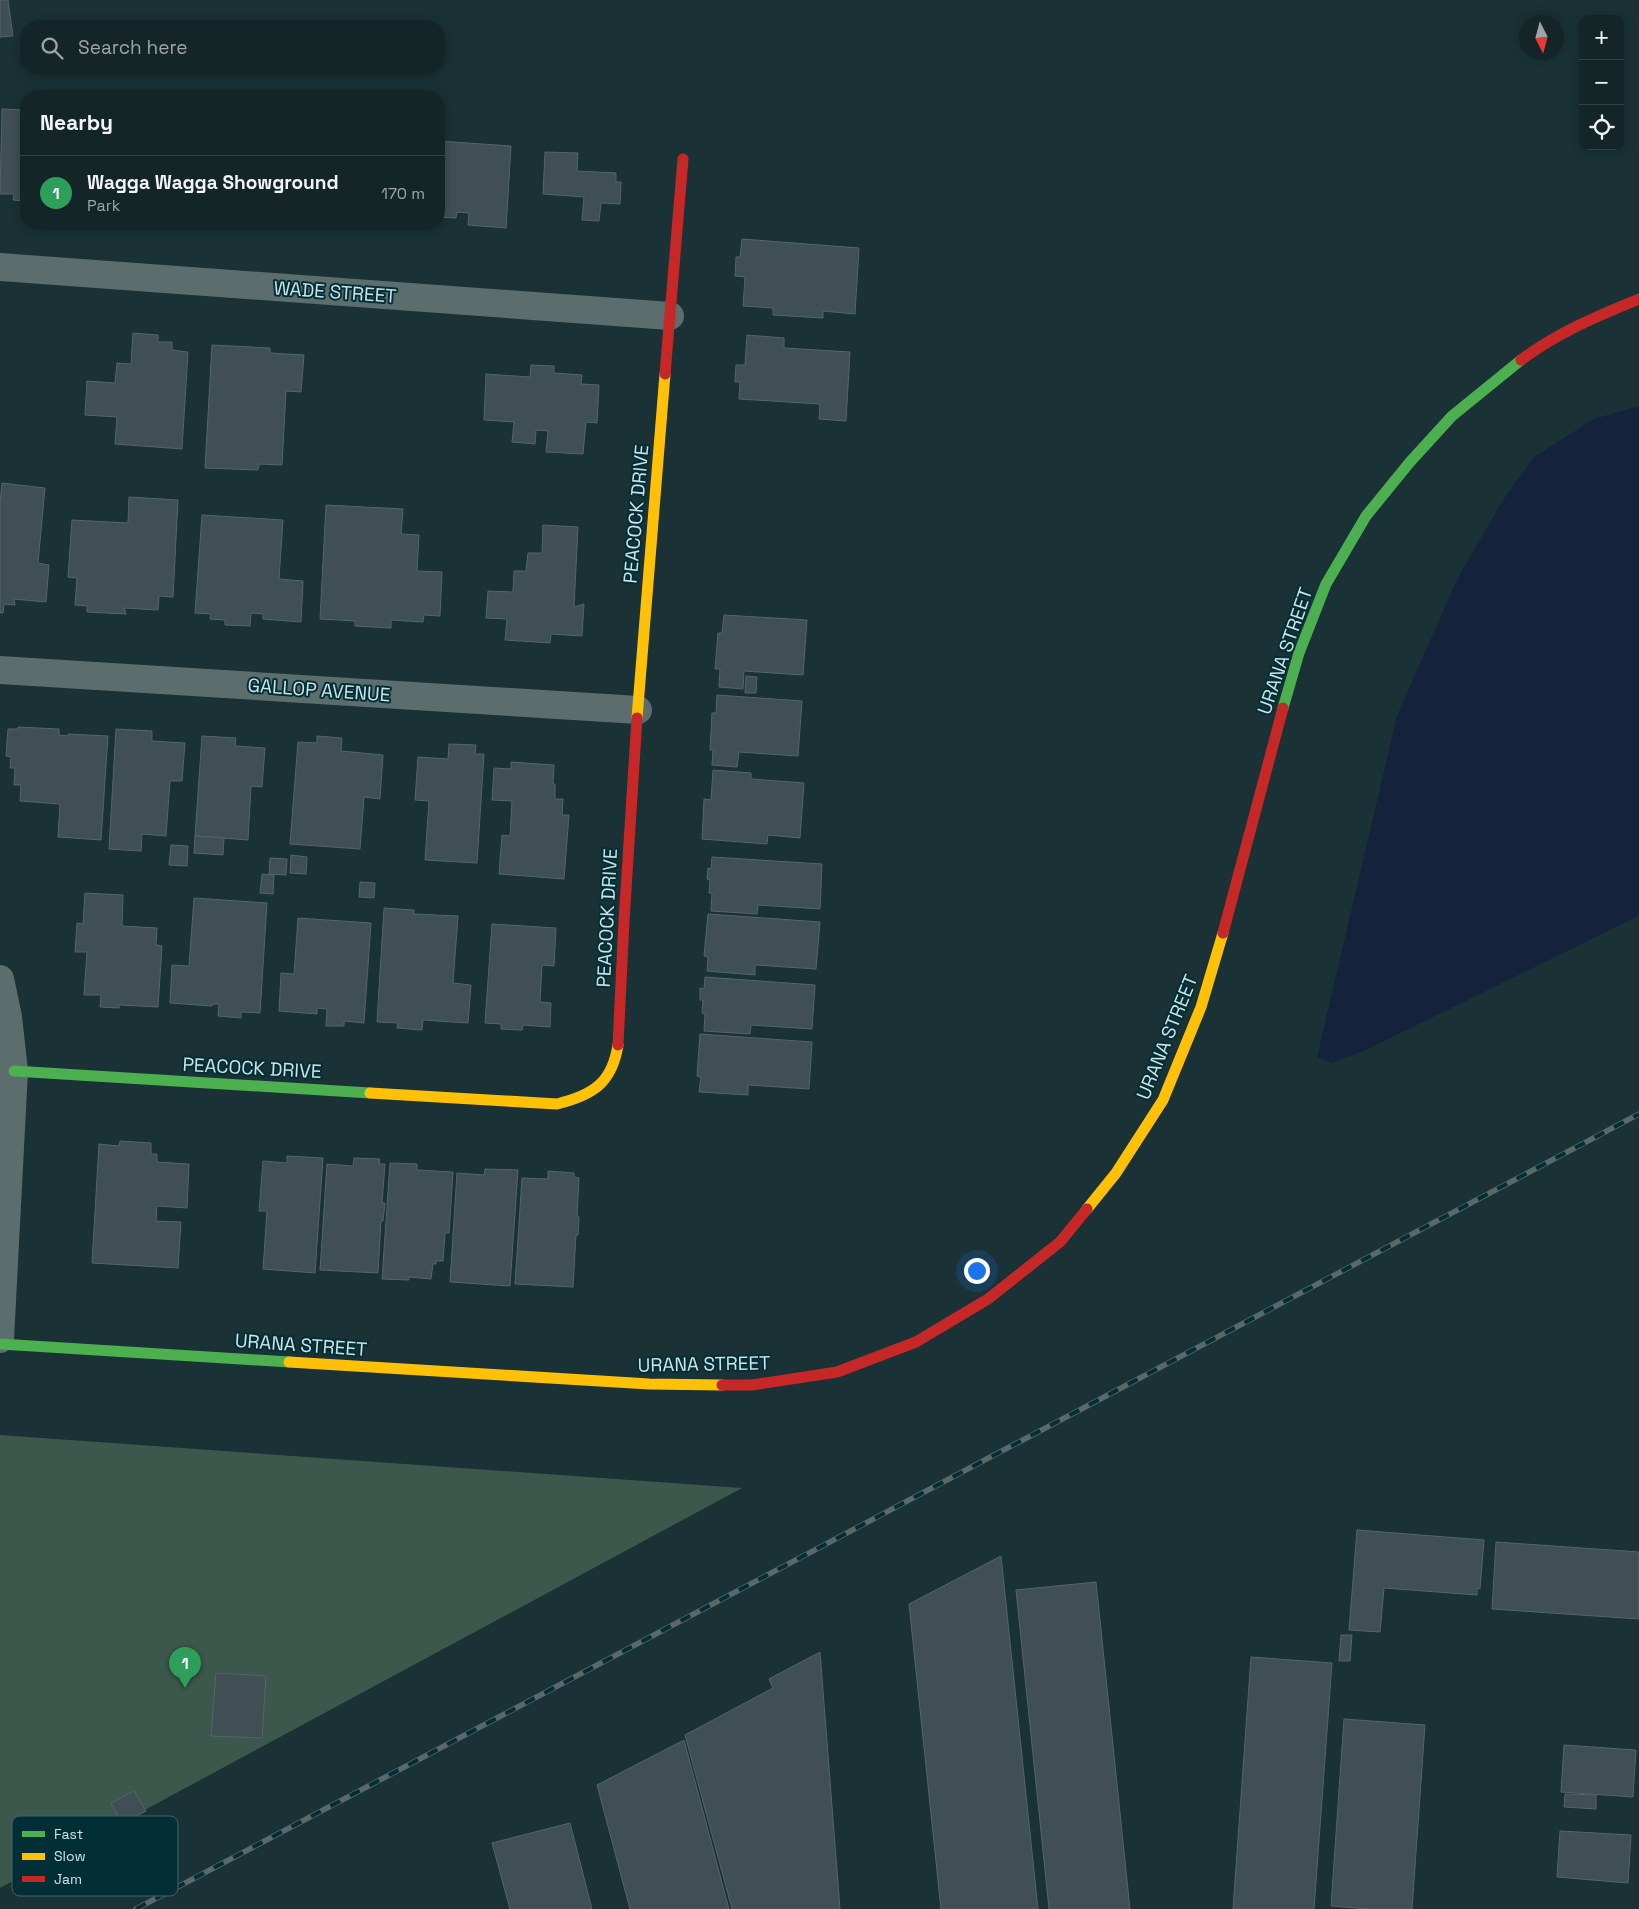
<!DOCTYPE html>
<meta charset="utf-8">
<style>
:root{--surface:#142528;--page:#1d2d30;--text:#f1f3f6;--muted:#9da5a8;--line:#334245;--accent:#db2777}
body{margin:0;font-family:"Space Grotesk",sans-serif;background:var(--page);color:var(--text)}
.controls{position:absolute;right:15px;top:15px;display:grid;overflow:hidden;border-radius:10px;box-shadow:0 2px 12px #0003}
.controls button{width:45px;height:45px;display:grid;place-items:center;padding:0;border:0;border-bottom:1px solid var(--line);background:var(--surface);color:var(--text);font:25px sans-serif}
.compass{position:absolute;left:1519px;top:15px;width:45px;height:45px;border-radius:50%;background:var(--surface);box-shadow:0 2px 12px #0003;rotate:174deg}
.you{position:absolute;left:976px;top:1270px;width:18px;height:18px;margin:-12px;border:4px solid #fff;border-radius:50%;background:#1a73e8;box-shadow:0 0 0 8px #1a73e833}
.badge{display:grid;place-items:center;width:32px;height:32px;border-radius:50%;background:var(--accent);color:#fff;font-size:16px;font-weight:700}
.pin{position:absolute;translate:-50% -41px;filter:drop-shadow(0 1px 2px #0008)}
.pin::after{content:'';position:absolute;top:26px;width:18px;height:15px;background:inherit;clip-path:polygon(0 0,100% 0,50% 100%)}
.list{margin:0;padding:0;list-style:none}
h2{display:flex;justify-content:space-between;align-items:center;height:65px;margin:0;padding:0 20px;font-size:21px}
h2 small{font-size:16px;font-weight:400;color:var(--muted)}
.list li{display:grid;grid-template-columns:32px 1fr auto;gap:15px;align-items:center;box-sizing:border-box;height:75px;padding:0 20px;border-top:1px solid var(--line)}
.list b{display:block;font-size:19px;white-space:nowrap}
.list p{margin:0;font-size:16px;white-space:nowrap;color:var(--muted)}
.list em{font-size:16px;font-style:normal;color:var(--muted)}
.icon{flex:none;width:28px;height:28px;fill:none;stroke:currentColor;stroke-width:2;stroke-linecap:round;stroke-linejoin:round}
.map{position:relative;flex:none;width:1639px;height:1909px;overflow:hidden}
.search{position:absolute;background:var(--surface);box-shadow:0 2px 12px #0003;left:20px;top:20px;width:425px;height:55px;display:flex;align-items:center;gap:12px;box-sizing:border-box;padding:0 18px;border-radius:20px;color:var(--muted);font-size:19px}
.panel{position:absolute;background:var(--surface);box-shadow:0 2px 12px #0003;left:20px;top:90px;width:425px;height:140px;border-radius:20px}
.map>svg:first-child{display:block}
.green{fill:#3c574b}
.water{fill:#14223b}
.building{fill:#3f4f54;stroke:#54656b}
.lines{fill:none;stroke-linecap:round;stroke-linejoin:round}
.street{stroke:#5b6d6c;stroke-width:28}
.fast{stroke:#4caf50;stroke-width:11}
.slow{stroke:#ffc107;stroke-width:11}
.jam{stroke:#c62828;stroke-width:11}
.rail-casing{stroke:#59696b;stroke-width:5.5}
.rail{stroke:#022f36;stroke-width:4;stroke-dasharray:11;stroke-linecap:butt}
.labels{text-anchor:middle;dominant-baseline:central;stroke-width:4;stroke-linejoin:round;paint-order:stroke}
.street-label{font-size:19px;fill:#cee3e8;stroke:#022f36}
.key{fill:#022f36;stroke:#3f656b;stroke-width:1}
.key-label{font-size:14px;fill:#cee3e8}
</style>
<div class="map">
<svg width="1639" height="1909" viewBox="0 0 1639 1909">
<rect width="100%" height="100%" fill="#1a3135"/>
<path class="green" d="M 0,1435 L 742,1488 L 0,1888 Z"/>
<path class="water" d="M 1639,406 L 1639,914 L 1634,918 L 1366,1050 L 1332,1063 L 1317,1057 L 1397,716 L 1458,578 L 1503,500 L 1534,457 L 1594,419 Z"/>
<g class="building">
<path d="M 0,0 L 8,0 L 13,36 L 0,37 Z"/>
<path d="M 2,109 L 26,110 L 26,201 L 13,200 L 14,194 L 0,194 Z"/>
<path d="M 439,141 L 511,146 L 506,228 L 468,225 L 469,213 L 457,212 L 456,218 L 439,217 Z"/>
<path d="M 545,152 L 578,153 L 577,171 L 616,173 L 616,182 L 621,182 L 620,204 L 601,203 L 599,221 L 582,220 L 584,197 L 543,194 Z"/>
<path d="M 742,239 L 859,248 L 855,314 L 823,311 L 823,318 L 773,315 L 773,308 L 743,306 L 745,277 L 735,276 L 736,257 L 740,257 Z"/>
<path d="M 133,333 L 158,335 L 158,342 L 172,342 L 172,350 L 188,352 L 182,449 L 115,444 L 117,417 L 85,415 L 87,381 L 115,383 L 117,363 L 131,364 Z"/>
<path d="M 747,335 L 784,338 L 784,348 L 850,352 L 846,421 L 819,419 L 820,404 L 739,399 L 740,382 L 735,382 L 736,365 L 745,365 Z"/>
<path d="M 212,345 L 270,348 L 270,353 L 304,355 L 301,392 L 286,391 L 282,465 L 259,464 L 258,470 L 205,468 Z"/>
<path d="M 531,365 L 554,366 L 554,373 L 582,375 L 581,384 L 599,385 L 597,423 L 586,422 L 583,454 L 546,452 L 548,431 L 536,430 L 535,444 L 512,442 L 514,422 L 484,420 L 486,374 L 530,377 Z"/>
<path d="M 2,483 L 45,488 L 38,563 L 49,565 L 46,602 L 14,599 L 15,605 L 4,604 L 3,613 L 0,613 L 0,502 Z"/>
<path d="M 129,497 L 178,500 L 173,597 L 159,596 L 158,610 L 124,608 L 126,614 L 87,612 L 87,606 L 75,605 L 77,578 L 68,577 L 72,520 L 128,523 Z"/>
<path d="M 326,505 L 403,509 L 401,534 L 419,535 L 417,571 L 442,572 L 440,616 L 424,615 L 423,622 L 391,620 L 391,628 L 355,626 L 355,621 L 320,619 Z"/>
<path d="M 202,515 L 283,520 L 279,579 L 303,581 L 301,622 L 263,619 L 263,614 L 251,613 L 250,626 L 225,625 L 225,620 L 210,619 L 211,614 L 195,613 Z"/>
<path d="M 543,525 L 578,527 L 574,607 L 584,604 L 582,636 L 551,634 L 550,643 L 505,640 L 507,619 L 486,618 L 488,591 L 513,592 L 514,571 L 526,571 L 528,553 L 542,553 Z"/>
<path d="M 724,615 L 807,620 L 803,675 L 744,671 L 743,689 L 719,687 L 720,669 L 715,669 L 718,633 L 722,633 Z"/>
<path d="M 746,676 L 757,677 L 756,693 L 745,693 Z"/>
<path d="M 717,695 L 802,701 L 798,756 L 739,752 L 737,767 L 712,765 L 713,750 L 710,750 L 712,713 L 716,713 Z"/>
<path d="M 18,727 L 59,729 L 59,735 L 68,736 L 68,734 L 108,736 L 101,840 L 58,837 L 60,804 L 20,801 L 21,785 L 14,785 L 15,768 L 10,768 L 11,757 L 6,756 L 8,729 L 18,729 Z"/>
<path d="M 116,729 L 152,731 L 152,741 L 185,743 L 182,781 L 170,781 L 166,836 L 142,834 L 141,851 L 109,849 Z"/>
<path d="M 202,736 L 236,738 L 235,746 L 265,748 L 262,787 L 251,786 L 248,840 L 195,836 Z"/>
<path d="M 317,736 L 342,738 L 341,751 L 383,755 L 380,799 L 364,797 L 360,849 L 290,844 L 298,742 L 317,743 Z"/>
<path d="M 449,744 L 476,745 L 475,754 L 484,754 L 477,863 L 425,860 L 429,801 L 415,800 L 418,757 L 448,759 Z"/>
<path d="M 511,762 L 554,765 L 553,784 L 555,784 L 555,799 L 563,799 L 562,815 L 569,815 L 564,879 L 499,874 L 502,835 L 510,836 L 512,801 L 492,800 L 494,768 L 511,769 Z"/>
<path d="M 713,770 L 751,773 L 751,779 L 804,783 L 800,838 L 768,835 L 767,844 L 702,839 L 704,799 L 711,800 Z"/>
<path d="M 195,836 L 224,838 L 223,855 L 194,853 Z"/>
<path d="M 171,845 L 188,846 L 187,866 L 169,865 Z"/>
<path d="M 291,855 L 307,857 L 306,874 L 290,873 Z"/>
<path d="M 712,857 L 822,864 L 820,909 L 758,905 L 757,914 L 711,911 L 712,893 L 709,893 L 710,880 L 707,879 L 708,868 L 711,869 Z"/>
<path d="M 270,858 L 287,859 L 286,875 L 269,874 Z"/>
<path d="M 262,874 L 274,875 L 273,894 L 260,893 Z"/>
<path d="M 360,882 L 375,883 L 374,898 L 359,897 Z"/>
<path d="M 85,893 L 123,895 L 122,926 L 157,928 L 156,945 L 162,946 L 158,1007 L 119,1005 L 119,1008 L 100,1007 L 101,995 L 84,995 L 87,952 L 75,952 L 77,923 L 83,924 Z"/>
<path d="M 194,898 L 267,903 L 260,1013 L 241,1012 L 241,1018 L 218,1016 L 219,1004 L 212,1004 L 212,1006 L 170,1003 L 172,965 L 189,966 Z"/>
<path d="M 384,908 L 414,910 L 414,914 L 458,916 L 453,983 L 471,985 L 468,1023 L 423,1020 L 422,1030 L 397,1028 L 398,1023 L 377,1022 Z"/>
<path d="M 708,914 L 820,922 L 816,969 L 755,965 L 755,975 L 707,971 L 708,957 L 704,956 Z"/>
<path d="M 298,918 L 371,923 L 364,1023 L 344,1021 L 344,1026 L 326,1026 L 327,1009 L 317,1008 L 317,1014 L 279,1011 L 281,973 L 294,974 Z"/>
<path d="M 492,924 L 556,928 L 554,966 L 542,965 L 540,1002 L 551,1003 L 550,1027 L 523,1025 L 522,1030 L 501,1029 L 501,1024 L 485,1023 Z"/>
<path d="M 705,977 L 815,985 L 812,1029 L 751,1025 L 750,1034 L 704,1031 L 705,1014 L 702,1013 L 703,1000 L 700,1000 L 700,988 L 704,989 Z"/>
<path d="M 700,1034 L 812,1042 L 809,1089 L 748,1085 L 748,1095 L 699,1092 L 701,1077 L 697,1076 Z"/>
<path d="M 120,1141 L 151,1143 L 151,1154 L 157,1154 L 157,1162 L 189,1164 L 187,1208 L 157,1206 L 156,1221 L 181,1222 L 178,1268 L 92,1263 L 99,1144 L 119,1146 Z"/>
<path d="M 287,1156 L 323,1158 L 315,1273 L 263,1269 L 267,1211 L 259,1211 L 263,1161 L 287,1163 Z"/>
<path d="M 354,1158 L 380,1159 L 379,1164 L 385,1164 L 382,1203 L 385,1203 L 383,1221 L 381,1221 L 378,1273 L 320,1270 L 327,1164 L 353,1166 Z"/>
<path d="M 390,1163 L 417,1164 L 417,1170 L 453,1172 L 449,1233 L 445,1233 L 443,1261 L 436,1261 L 436,1264 L 433,1264 L 431,1279 L 409,1277 L 409,1280 L 382,1279 Z"/>
<path d="M 485,1169 L 518,1170 L 510,1286 L 450,1282 L 457,1173 L 484,1175 Z"/>
<path d="M 548,1171 L 574,1173 L 574,1177 L 579,1178 L 577,1216 L 579,1217 L 578,1235 L 576,1235 L 573,1287 L 515,1284 L 522,1178 L 548,1179 Z"/>
<path d="M 1357,1530 L 1484,1540 L 1480,1589 L 1477,1588 L 1477,1595 L 1384,1588 L 1380,1632 L 1349,1630 Z"/>
<path d="M 1496,1542 L 1639,1552 L 1639,1619 L 1492,1609 Z"/>
<path d="M 1001,1556 L 1038,1909 L 941,1909 L 909,1604 Z"/>
<path d="M 1096,1582 L 1130,1909 L 1049,1909 L 1016,1590 Z"/>
<path d="M 1341,1635 L 1352,1635 L 1350,1661 L 1339,1661 Z"/>
<path d="M 820,1652 L 840,1909 L 732,1909 L 685,1735 L 773,1688 L 769,1679 Z"/>
<path d="M 1251,1657 L 1332,1663 L 1314,1909 L 1233,1909 Z"/>
<path d="M 216,1673 L 266,1676 L 262,1738 L 211,1736 Z"/>
<path d="M 1344,1719 L 1425,1725 L 1412,1909 L 1368,1909 L 1331,1906 Z"/>
<path d="M 684,1740 L 729,1909 L 630,1909 L 597,1785 Z"/>
<path d="M 1564,1745 L 1636,1750 L 1633,1797 L 1561,1792 Z"/>
<path d="M 134,1791 L 146,1811 L 122,1824 L 111,1803 Z"/>
<path d="M 1565,1794 L 1596,1795 L 1596,1809 L 1564,1807 Z"/>
<path d="M 570,1823 L 592,1909 L 510,1909 L 492,1843 Z"/>
<path d="M 1560,1831 L 1631,1835 L 1628,1883 L 1557,1877 Z"/>
</g>
<g class="lines">
<g class="street">
<path d="M 0,267 L 670,316"/>
<path d="M 0,670 L 638,710"/>
<path d="M 0,979 L 8,1017 L 14,1071 L 0,1339"/>
</g>
<g class="fast">
<path d="M 1283,708 L 1299,653 L 1326,584 L 1366,516 L 1410,462 L 1452,416 L 1521,360"/>
<path d="M 14,1071 L 370,1093"/>
<path d="M 0,1344 L 289,1362"/>
</g>
<g class="slow">
<path d="M 637,718 L 665,374"/>
<path d="M 370,1093 L 557,1104 C 593,1095 612,1083 618,1045"/>
<path d="M 1087,1209 L 1116,1173 L 1163,1100 L 1201,1007 L 1223,933"/>
<path d="M 289,1362 L 649,1384 L 722,1385"/>
</g>
<g class="jam">
<path d="M 1521,360 C 1557,333 1597,316 1639,299"/>
<path d="M 665,374 L 683,159"/>
<path d="M 1223,933 L 1283,708"/>
<path d="M 618,1045 L 624,921 L 637,718"/>
<path d="M 722,1385 L 752,1385 L 837,1372 L 916,1342 L 988,1299 L 1060,1242 L 1087,1209"/>
</g>
<g class="rail-casing">
<path id="rail" d="M 136,1909 L 1639,1114"/>
</g>
<use href="#rail" class="rail"/>
</g>
<g class="labels">
<g class="street-label">
<text transform="translate(335 292) rotate(4)">WADE STREET</text>
<text transform="translate(636 514) rotate(-85)">PEACOCK DRIVE</text>
<text transform="translate(1285 651) rotate(-71)">URANA STREET</text>
<text transform="translate(319 690) rotate(4)">GALLOP AVENUE</text>
<text transform="translate(607 918) rotate(-87)">PEACOCK DRIVE</text>
<text transform="translate(1167 1037) rotate(-68)">URANA STREET</text>
<text transform="translate(252 1068) rotate(3)">PEACOCK DRIVE</text>
<text transform="translate(301 1345) rotate(4)">URANA STREET</text>
<text transform="translate(704 1364) rotate(-1)">URANA STREET</text>
</g>
</g>
<rect x="12" y="1816" width="166" height="80" rx="8" class="key"/>
<rect x="22" y="1831" width="23" height="6" fill="#4caf50"/>
<rect x="22" y="1853" width="23" height="7" fill="#ffc107"/>
<rect x="22" y="1876" width="23" height="6" fill="#c62828"/>
<g class="key-label">
<text x="54" y="1839">Fast</text>
<text x="54" y="1861">Slow</text>
<text x="54" y="1884">Jam</text>
</g>
</svg>
<div class="controls">
<button>+</button>
<button>−</button>
<button><svg class="icon" aria-label="locate" viewBox="0 0 24 24"><circle cx="12" cy="12" r="6"/><path d="M12 2v4M12 18v4M2 12h4M18 12h4"/></svg></button>
</div>
<svg class="compass" viewBox="-18 -18 36 36"><path d="M0-13l5 13h-10z" fill="#e53935"/><path d="M0 13l5-13h-10z" fill="#9da5a8"/></svg>
<div class="you"></div>
<div class="pin badge" style="left:185px;top:1688px;background:#2e9e5b">1</div>
<div class="search"><svg class="icon" aria-label="search" viewBox="0 0 24 24"><circle cx="10" cy="10" r="6"/><path d="M15 15l6 6"/></svg>Search here</div>
<section class="panel">
<h2>Nearby<small></small></h2>
<ul class="list">
<li><span class="badge" style="background:#2e9e5b">1</span><div><b>Wagga Wagga Showground</b><p>Park</p></div><em>170 m</em></li>
</ul>
</section>
</div>
